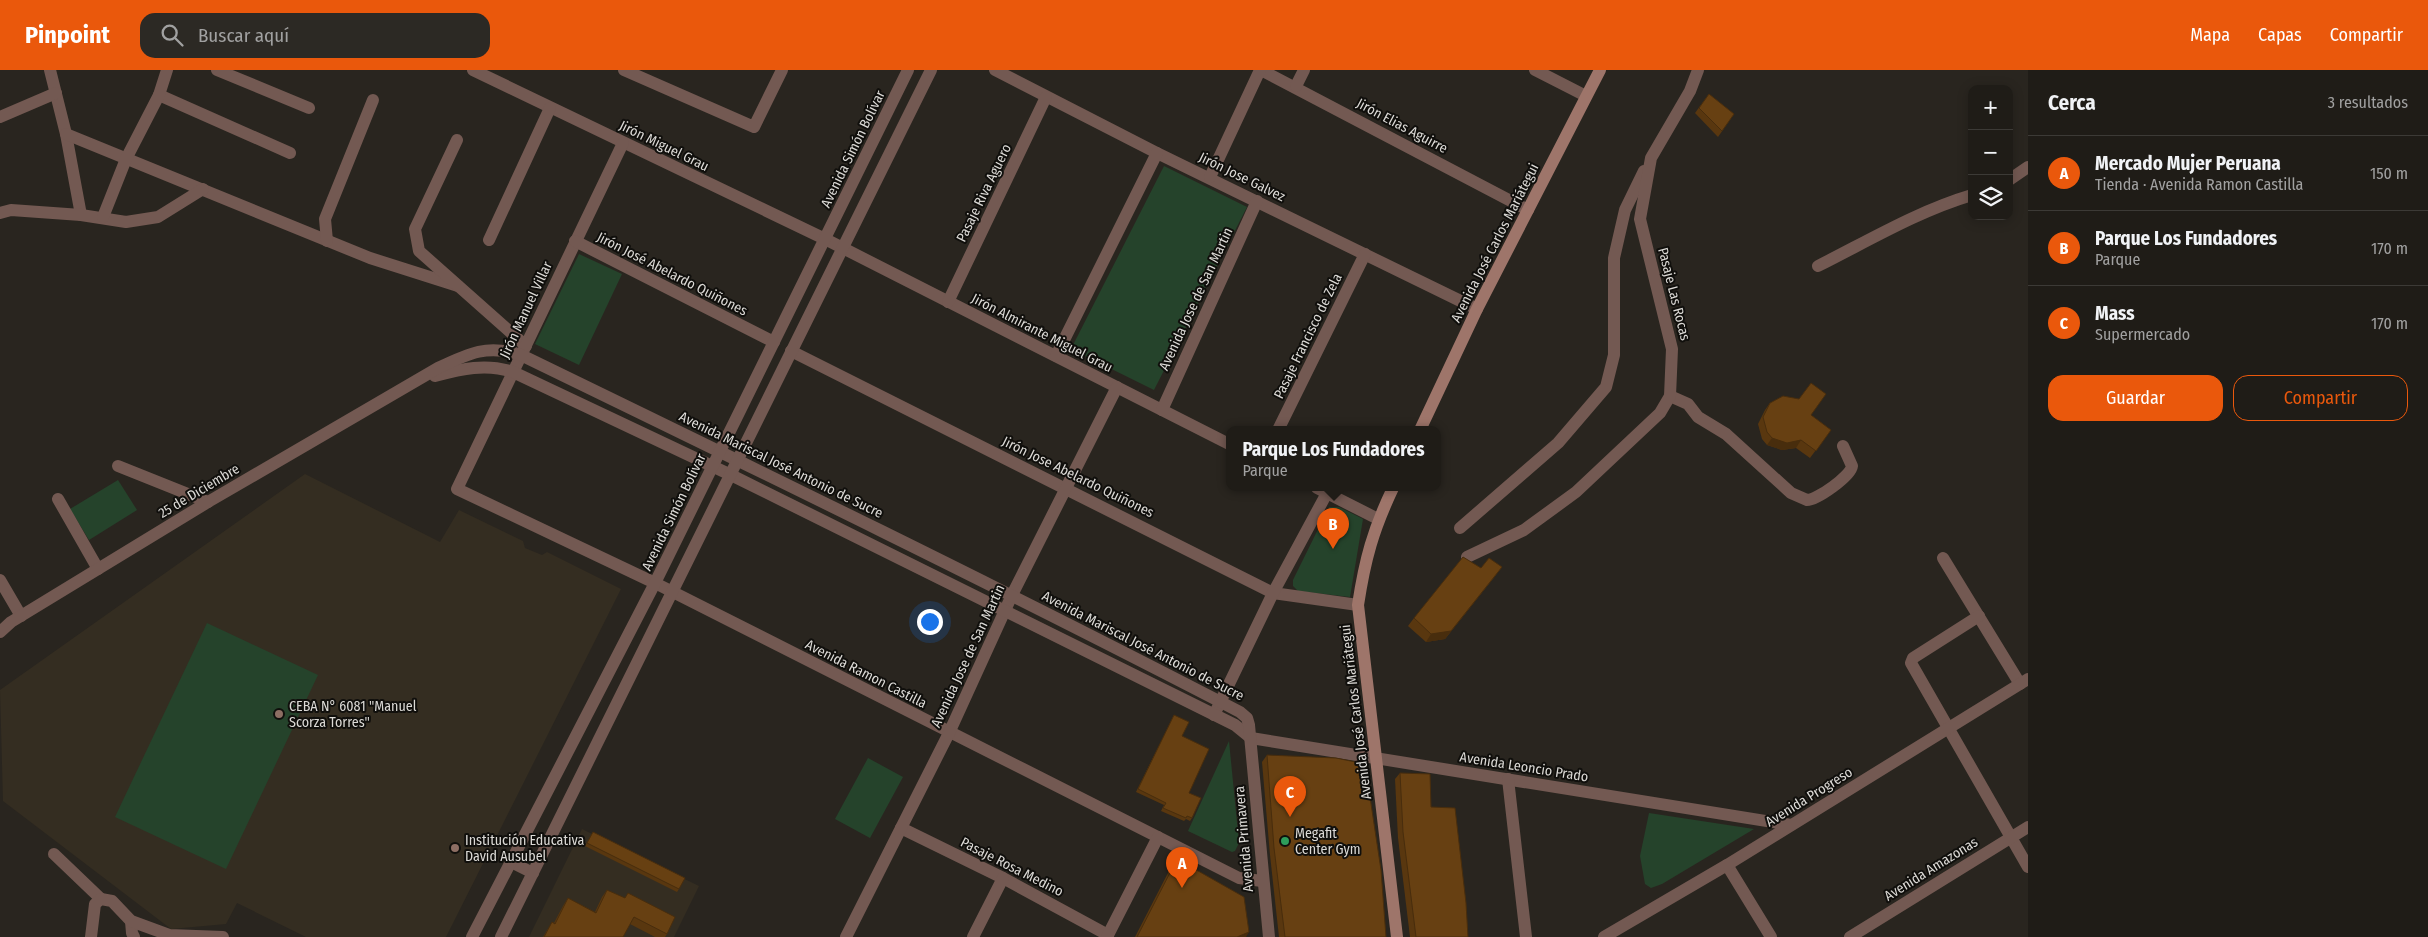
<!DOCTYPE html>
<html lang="es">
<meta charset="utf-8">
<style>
:root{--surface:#1f1c17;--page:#2c2924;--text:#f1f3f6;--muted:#a1a1a1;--line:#3c3a36;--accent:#ea580c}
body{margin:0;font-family:"Fira Sans Condensed",sans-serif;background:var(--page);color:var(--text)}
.controls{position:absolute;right:15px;top:15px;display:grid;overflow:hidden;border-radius:10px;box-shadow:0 2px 12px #0003}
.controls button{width:45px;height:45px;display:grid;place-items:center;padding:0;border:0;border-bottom:1px solid var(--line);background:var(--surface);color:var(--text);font:25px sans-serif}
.you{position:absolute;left:929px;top:551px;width:18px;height:18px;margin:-12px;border:4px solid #fff;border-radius:50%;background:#1a73e8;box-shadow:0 0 0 8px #1a73e833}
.badge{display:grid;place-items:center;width:32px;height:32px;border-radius:50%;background:var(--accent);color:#fff;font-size:16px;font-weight:700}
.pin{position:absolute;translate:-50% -41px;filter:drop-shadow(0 1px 2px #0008)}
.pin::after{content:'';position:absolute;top:26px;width:18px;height:15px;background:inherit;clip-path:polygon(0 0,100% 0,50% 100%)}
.popup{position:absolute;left:1226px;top:356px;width:215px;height:65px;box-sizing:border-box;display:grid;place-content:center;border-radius:10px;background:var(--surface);filter:drop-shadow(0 1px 4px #0005);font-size:16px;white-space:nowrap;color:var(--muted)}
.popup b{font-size:19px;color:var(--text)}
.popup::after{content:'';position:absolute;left:50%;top:100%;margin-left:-10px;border:10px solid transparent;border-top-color:var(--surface)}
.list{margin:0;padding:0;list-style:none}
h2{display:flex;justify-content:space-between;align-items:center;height:65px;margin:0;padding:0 20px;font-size:21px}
h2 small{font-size:16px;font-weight:400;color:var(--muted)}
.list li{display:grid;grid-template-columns:32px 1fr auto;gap:15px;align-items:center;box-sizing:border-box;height:75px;padding:0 20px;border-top:1px solid var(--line)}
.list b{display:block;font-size:19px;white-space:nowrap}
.list p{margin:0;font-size:16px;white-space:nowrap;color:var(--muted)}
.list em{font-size:16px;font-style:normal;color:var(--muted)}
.actions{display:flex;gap:10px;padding:15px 20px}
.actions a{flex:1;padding:11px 0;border:1px solid var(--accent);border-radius:15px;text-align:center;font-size:18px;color:var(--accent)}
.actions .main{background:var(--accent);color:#fff}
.icon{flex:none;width:28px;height:28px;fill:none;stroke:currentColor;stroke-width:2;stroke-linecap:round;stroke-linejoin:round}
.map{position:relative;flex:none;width:2028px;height:867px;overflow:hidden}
header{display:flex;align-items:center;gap:30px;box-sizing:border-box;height:70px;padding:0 25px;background:var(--accent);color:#fff}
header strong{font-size:24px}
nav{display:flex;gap:28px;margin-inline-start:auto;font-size:18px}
.search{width:350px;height:45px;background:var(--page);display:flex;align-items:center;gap:12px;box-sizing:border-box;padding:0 18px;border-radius:15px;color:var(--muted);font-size:19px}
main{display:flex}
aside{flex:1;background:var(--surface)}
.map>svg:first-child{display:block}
.built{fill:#342d21}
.green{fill:#25432b}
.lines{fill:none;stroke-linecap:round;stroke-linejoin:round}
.minor{stroke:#735952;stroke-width:12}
.tertiary{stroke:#735952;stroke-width:12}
.secondary{stroke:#9e756a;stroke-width:12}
.wall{fill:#59370f}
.shaded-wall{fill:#482d0d}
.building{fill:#674012;stroke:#482d0d}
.education-dot{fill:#8d6e63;stroke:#100f0c;stroke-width:2}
.leisure-dot{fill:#2e9e5b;stroke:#100f0c;stroke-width:2}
.labels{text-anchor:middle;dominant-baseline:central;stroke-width:4;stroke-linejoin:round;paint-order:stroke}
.street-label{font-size:14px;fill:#dcdad6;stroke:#100f0c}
.poi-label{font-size:14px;fill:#dcdad6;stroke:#100f0c;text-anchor:start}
</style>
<header>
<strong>Pinpoint</strong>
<div class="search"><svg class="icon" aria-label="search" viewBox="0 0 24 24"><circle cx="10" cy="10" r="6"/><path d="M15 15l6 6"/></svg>Buscar aquí</div>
<nav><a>Mapa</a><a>Capas</a><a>Compartir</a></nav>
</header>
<main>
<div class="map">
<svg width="2028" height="867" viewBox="0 0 2028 867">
<rect width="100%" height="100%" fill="#29251f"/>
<g class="built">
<path d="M 305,404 L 440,472 L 459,440 L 523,471 L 525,478 L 542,485 L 547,482 L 621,519 L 446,867 L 306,867 L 237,833 L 226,854 L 171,859 L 3,731 L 0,620 Z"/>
<path d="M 582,759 L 699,816 L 674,867 L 529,867 Z"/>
</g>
<g class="green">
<path d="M 1164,96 L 1247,137 L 1154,320 L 1071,279 Z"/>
<path d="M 579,184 L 622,204 L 579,295 L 535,274 Z"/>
<path d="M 118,410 L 137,440 L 89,470 L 70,439 Z"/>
<path d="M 1329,437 L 1339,437 L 1363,449 L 1350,527 L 1298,521 L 1293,516 L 1293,510 Z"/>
<path d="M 207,553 L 318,605 L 226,799 L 115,747 Z"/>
<path d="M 1229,671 L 1239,773 L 1235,781 L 1232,782 L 1188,761 Z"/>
<path d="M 868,688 L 903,707 L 870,768 L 835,749 Z"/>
<path d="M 1649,743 L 1754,759 L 1662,814 L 1651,818 L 1645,814 L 1640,786 Z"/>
</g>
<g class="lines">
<g class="minor">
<path d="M 50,0 L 66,64 L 81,145"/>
<path d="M 217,0 L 309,38"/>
<path d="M 473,0 L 825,169 L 1229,374"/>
<path d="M 624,0 L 754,57 L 782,0"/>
<path d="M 995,0 L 1157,83 L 1477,239"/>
<path d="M 1261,0 L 1528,140"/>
<path d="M 1535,0 L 1586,26"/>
<path d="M 1296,16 L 1304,0"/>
<path d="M 159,25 L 290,83"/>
<path d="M 0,47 L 56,23"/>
<path d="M 66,64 L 370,188 L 458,216"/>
<path d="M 457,70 L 415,159 L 419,181 L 526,276"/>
<path d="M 623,73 L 457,419 L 655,513 L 1239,808 L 1262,811"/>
<path d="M 1210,107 L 1260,0"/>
<path d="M 2009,110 L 2028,97"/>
<path d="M 0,143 L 11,140 L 81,145 L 126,152 L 158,147 L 203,119"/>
<path d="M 103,147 L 126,89 L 159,25 L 167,0"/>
<path d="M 489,170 L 550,38"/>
<path d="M 327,171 L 325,149 L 373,30"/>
<path d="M 575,171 L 774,272"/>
<path d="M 1818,196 C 1868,171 1918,141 1972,125"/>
<path d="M 948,232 L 1046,27"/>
<path d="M 791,281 L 1273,523 L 1358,535"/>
<path d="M 1056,286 L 1157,83"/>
<path d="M 1670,326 L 1688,334 L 1698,347 L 1726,364 L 1791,423 L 1807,430 C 1817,430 1851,406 1852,396 L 1843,376"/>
<path d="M 1162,340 L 1257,131"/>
<path d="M 1278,360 L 1365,184"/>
<path d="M 118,396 L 208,432"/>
<path d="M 1317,418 L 1378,449"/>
<path d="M 58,429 L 98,499"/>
<path d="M 1460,458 L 1558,373 L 1606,317 L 1614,285 L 1614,188 L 1625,140 L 1644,101"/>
<path d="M 1467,487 L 1524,460 L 1576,422 L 1660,343 L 1670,326 L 1672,279 L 1640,149 L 1651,88 L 1690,21 L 1698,0"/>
<path d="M 1943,488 L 2020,614"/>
<path d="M 0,510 L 21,546"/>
<path d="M 1979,546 L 1913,588 L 1911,593 L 2028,797"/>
<path d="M 1214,645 L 1273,523 L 1327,423"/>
<path d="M 1251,668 L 1791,755"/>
<path d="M 1508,709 L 1526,867"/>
<path d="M 901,758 L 1003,808 L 1108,865"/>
<path d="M 54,784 L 101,829"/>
<path d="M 1727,795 L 1771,867"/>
<path d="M 131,851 L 132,863 L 134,867"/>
<path d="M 91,867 L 95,834 L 101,829 L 112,831 L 131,851 L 169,865 L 223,867"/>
<path d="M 846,867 L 949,663 L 1012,525 L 1117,317"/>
<path d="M 973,867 L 1003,808"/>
<path d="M 1107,867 L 1158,767"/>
<path d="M 1850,867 L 2028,757"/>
</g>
<g class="tertiary">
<path d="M 435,306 C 461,299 486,293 513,302 L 731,405 L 1235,655 L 1251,668"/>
<path d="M 0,562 L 11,552 L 208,432 L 438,298 C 469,283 488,274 521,285 C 762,402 1003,519 1240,642 L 1247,648 L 1249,655 L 1269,867"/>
<path d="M 511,792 L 533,803"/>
<path d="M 472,867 L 655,513 L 908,0"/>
<path d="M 501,867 L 931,0"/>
<path d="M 1604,867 L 1727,795 L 2028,609"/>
</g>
<g class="secondary">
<path d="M 1420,360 L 1477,239 L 1600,0"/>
<path d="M 1393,418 C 1373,460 1365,489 1358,535 L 1397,867"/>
</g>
</g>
<g class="wall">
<path d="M 1709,24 L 1734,44 L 1718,67 L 1695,43 Z"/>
<path d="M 1770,333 L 1811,345 L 1831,360 L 1810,388 L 1796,378 L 1782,380 L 1767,375 L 1762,369 L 1758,354 L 1765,340 Z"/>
<path d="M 1481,498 L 1496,505 L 1445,569 L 1426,572 L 1408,556 L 1414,548 Z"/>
<path d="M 1174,645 L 1182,666 L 1192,748 L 1190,751 L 1186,749 L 1184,751 L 1161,741 L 1164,735 L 1136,722 Z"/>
<path d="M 1267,685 L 1386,867 L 1279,867 L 1270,785 L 1262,692 Z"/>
<path d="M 1400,703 L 1431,737 L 1468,867 L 1410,867 L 1398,768 L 1395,709 Z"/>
<path d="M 593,762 L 679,819 L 677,822 L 585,776 Z"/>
<path d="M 1177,789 L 1246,867 L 1135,867 L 1170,799 Z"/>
<path d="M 607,820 L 625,828 L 628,823 L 667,864 L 665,867 L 655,867 L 630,854 L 623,867 L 543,867 L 552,852 L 554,853 L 563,836 L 568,828 L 595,842 L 602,827 Z"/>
</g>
<g class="shaded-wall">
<path d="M 1772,368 L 1801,370 L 1796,378 L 1782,380 L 1767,375 Z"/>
<path d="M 1502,497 L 1445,569 L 1426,572 L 1431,564 Z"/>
<path d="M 1249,862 L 1246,867 L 1237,867 Z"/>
</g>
<g class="building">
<path d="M 1709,24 L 1734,44 L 1722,61 L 1699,38 Z"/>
<path d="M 1811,313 L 1826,324 L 1811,345 L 1831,360 L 1816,381 L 1801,370 L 1787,373 L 1772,368 L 1767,362 L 1763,347 L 1770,333 L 1783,326 L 1799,329 Z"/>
<path d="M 1463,487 L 1481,498 L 1489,488 L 1502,497 L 1451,561 L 1431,564 L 1414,548 Z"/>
<path d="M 1174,645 L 1189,652 L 1182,666 L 1209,679 L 1189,723 L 1201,728 L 1192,748 L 1187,746 L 1186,748 L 1163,738 L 1166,733 L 1138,719 Z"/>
<path d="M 1267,685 L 1336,688 L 1365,694 L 1381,800 L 1386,867 L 1285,867 L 1274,778 Z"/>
<path d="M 1400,703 L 1430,704 L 1431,737 L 1455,738 L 1466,833 L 1468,867 L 1416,867 L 1403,762 Z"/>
<path d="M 593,762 L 685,808 L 679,819 L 587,773 Z"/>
<path d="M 1177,789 L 1244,827 L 1249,862 L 1237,867 L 1137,867 Z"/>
<path d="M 607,820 L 625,828 L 628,823 L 675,847 L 667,864 L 634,847 L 623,867 L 544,867 L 552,852 L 555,854 L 568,828 L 596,843 Z"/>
</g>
<g class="education-dot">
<circle cx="279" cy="644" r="5"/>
<circle cx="455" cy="778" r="5"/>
</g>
<circle class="leisure-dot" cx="1285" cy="771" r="5"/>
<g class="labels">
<g class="street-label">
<text transform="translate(1402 56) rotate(28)">Jirón Elias Aguirre</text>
<text transform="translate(664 76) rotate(26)">Jirón Miguel Grau</text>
<text transform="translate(853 79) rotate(-64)">Avenida Simón Bolívar</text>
<text transform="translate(1242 107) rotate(26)">Jirón Jose Galvez</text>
<text transform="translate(984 123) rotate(-64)">Pasaje Riva Aguero</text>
<text transform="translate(1495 173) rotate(-63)">Avenida José Carlos Mariátegui</text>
<text transform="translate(672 204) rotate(27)">Jirón José Abelardo Quiñones</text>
<text transform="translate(1674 224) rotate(76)">Pasaje Las Rocas</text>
<text transform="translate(1196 229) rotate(-65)">Avenida Jose de San Martin</text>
<text transform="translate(526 240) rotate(-65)">Jirón Manuel Villar</text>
<text transform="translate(1042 263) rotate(27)">Jirón Almirante Miguel Grau</text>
<text transform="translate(1308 266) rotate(-64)">Pasaje Francisco de Zela</text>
<text transform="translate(781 395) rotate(26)">Avenida Mariscal José Antonio de Sucre</text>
<text transform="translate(1078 407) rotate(26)">Jirón Jose Abelardo Quiñones</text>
<text transform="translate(199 421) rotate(-31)">25 de Diciembre</text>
<text transform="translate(674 442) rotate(-64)">Avenida Simón Bolívar</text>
<text transform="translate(1143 576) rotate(27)">Avenida Mariscal José Antonio de Sucre</text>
<text transform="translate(968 586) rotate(-65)">Avenida Jose de San Martin</text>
<text transform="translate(866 604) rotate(27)">Avenida Ramon Castilla</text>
<text transform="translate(1356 642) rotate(-97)">Avenida José Carlos Mariátegui</text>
<text transform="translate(1524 697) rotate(9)">Avenida Leoncio Prado</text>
<text transform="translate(1809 727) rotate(-32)">Avenida Progreso</text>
<text transform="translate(1244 769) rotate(-95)">Avenida Primavera</text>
<text transform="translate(1012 797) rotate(27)">Pasaje Rosa Medino</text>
<text transform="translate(1931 799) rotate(-32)">Avenida Amazonas</text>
</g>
<g class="poi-label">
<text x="289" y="636">CEBA N° 6081 "Manuel<tspan x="289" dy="16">Scorza Torres"</tspan></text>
<text x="1295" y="763">Megafit<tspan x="1295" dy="16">Center Gym</tspan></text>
<text x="465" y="770">Institución Educativa<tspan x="465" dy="16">David Ausubel</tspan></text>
</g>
</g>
</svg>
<div class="controls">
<button>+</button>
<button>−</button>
<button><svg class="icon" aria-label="layers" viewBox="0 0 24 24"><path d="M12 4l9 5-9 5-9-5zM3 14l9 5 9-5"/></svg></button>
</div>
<div class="you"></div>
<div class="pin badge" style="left:1182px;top:818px">A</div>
<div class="pin badge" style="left:1333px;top:479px">B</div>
<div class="popup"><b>Parque Los Fundadores</b>Parque</div>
<div class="pin badge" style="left:1290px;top:747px">C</div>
</div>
<aside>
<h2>Cerca<small>3 resultados</small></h2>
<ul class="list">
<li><span class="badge">A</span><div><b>Mercado Mujer Peruana</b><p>Tienda · Avenida Ramon Castilla</p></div><em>150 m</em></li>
<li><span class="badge">B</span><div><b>Parque Los Fundadores</b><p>Parque</p></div><em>170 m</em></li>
<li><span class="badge">C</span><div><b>Mass</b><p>Supermercado</p></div><em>170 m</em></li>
</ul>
<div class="actions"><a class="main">Guardar</a><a>Compartir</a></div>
</aside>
</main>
